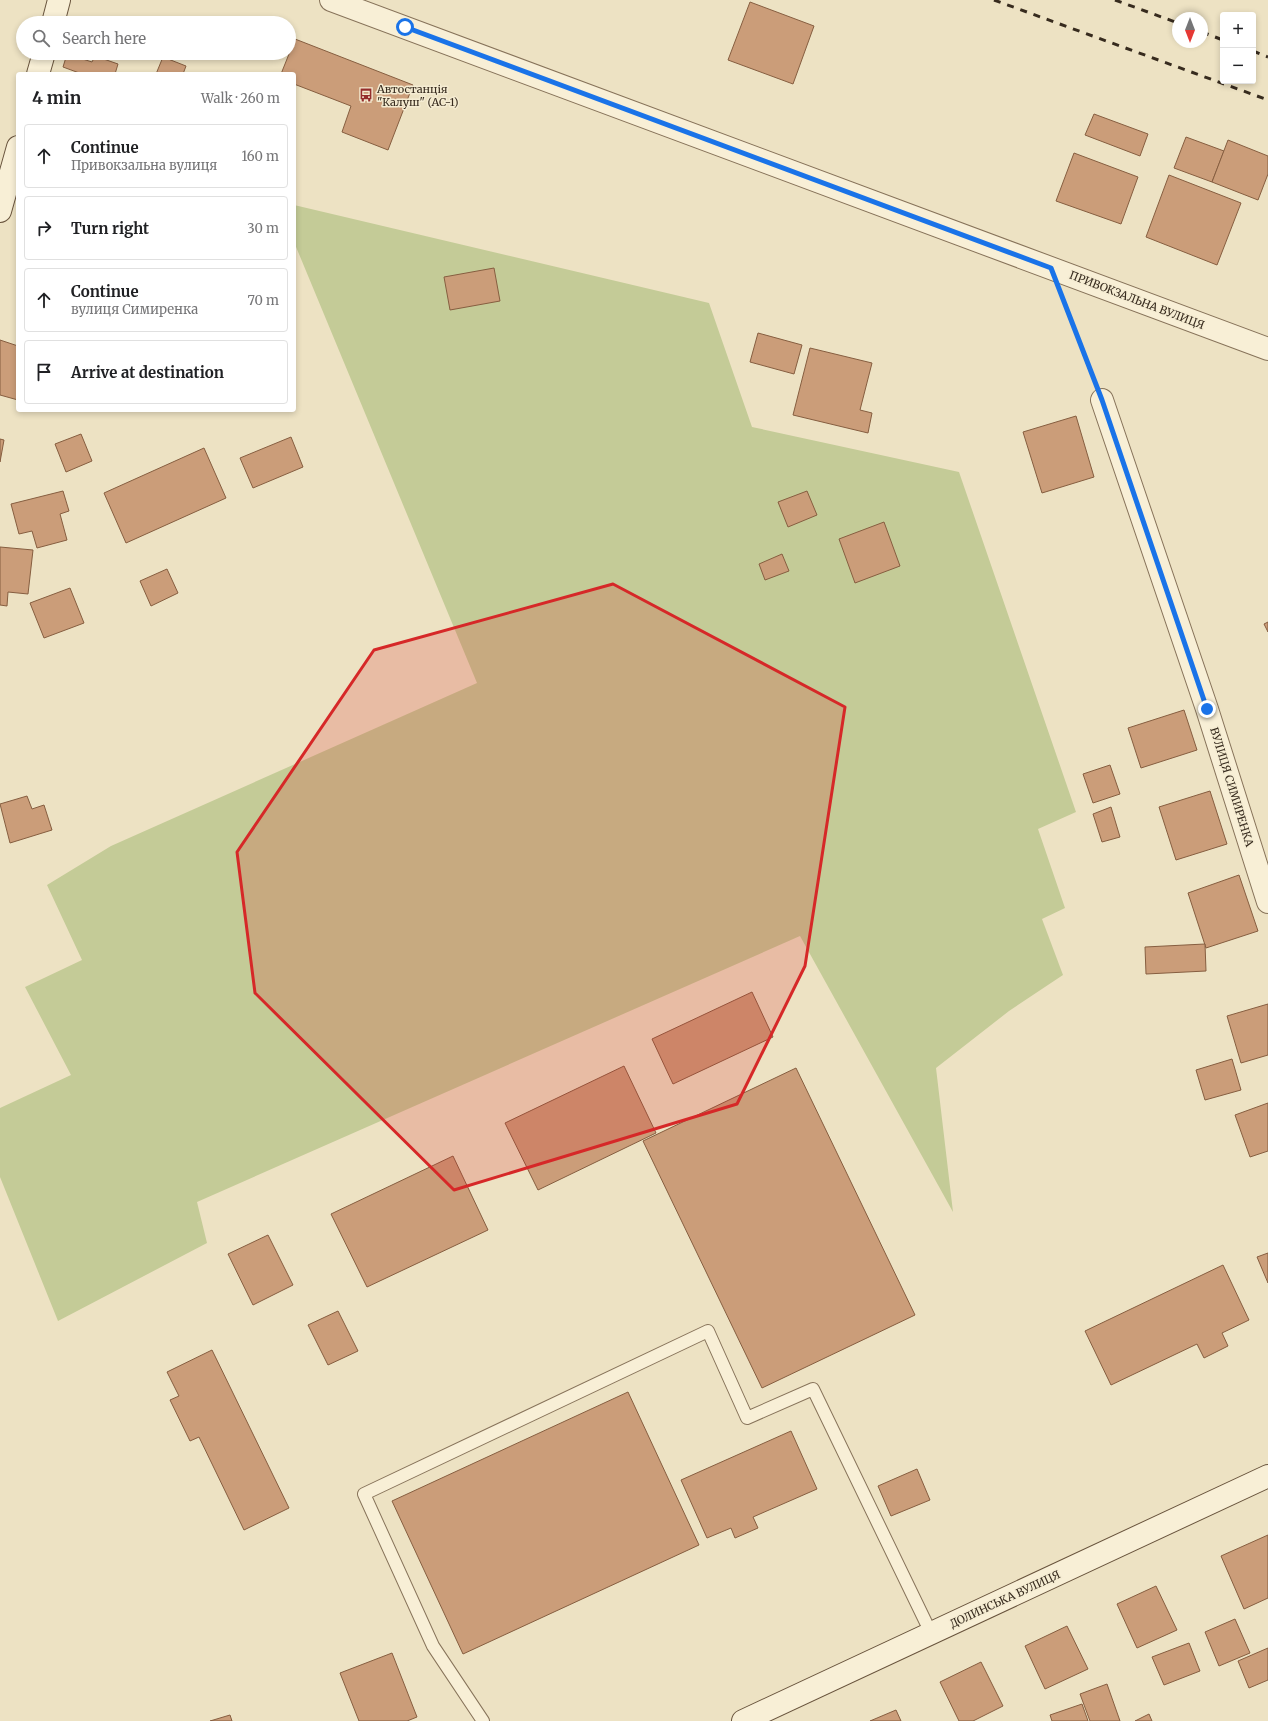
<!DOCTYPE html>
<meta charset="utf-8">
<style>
:root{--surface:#fff;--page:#f6f6f6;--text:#202124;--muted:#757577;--line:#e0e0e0}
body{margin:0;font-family:Merriweather,serif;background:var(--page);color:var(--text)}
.controls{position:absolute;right:12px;top:12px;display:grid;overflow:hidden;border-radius:4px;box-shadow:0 2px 6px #0003}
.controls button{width:36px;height:36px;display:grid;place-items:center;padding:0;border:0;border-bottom:1px solid var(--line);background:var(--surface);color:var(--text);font:20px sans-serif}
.compass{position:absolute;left:1172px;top:12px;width:36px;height:36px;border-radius:50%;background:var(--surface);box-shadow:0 2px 6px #0003;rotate:180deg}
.stop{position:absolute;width:12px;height:12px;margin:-9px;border:3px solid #1a73e8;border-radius:50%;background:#fff}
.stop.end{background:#1a73e8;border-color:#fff;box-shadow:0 1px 4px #0008}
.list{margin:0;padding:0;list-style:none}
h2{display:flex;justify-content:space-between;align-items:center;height:52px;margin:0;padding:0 16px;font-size:17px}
h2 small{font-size:13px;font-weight:400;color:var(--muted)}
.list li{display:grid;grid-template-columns:26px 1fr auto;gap:12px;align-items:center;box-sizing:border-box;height:64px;margin:0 8px 8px;padding:0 8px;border:1px solid var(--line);border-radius:4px}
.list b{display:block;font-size:15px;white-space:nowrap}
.list p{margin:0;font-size:13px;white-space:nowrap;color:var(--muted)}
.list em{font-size:13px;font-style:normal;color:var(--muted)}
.icon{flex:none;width:22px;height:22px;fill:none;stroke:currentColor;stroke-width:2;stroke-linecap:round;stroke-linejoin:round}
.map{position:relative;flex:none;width:1268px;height:1721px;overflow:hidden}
.search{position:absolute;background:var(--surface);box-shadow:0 2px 6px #0003;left:16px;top:16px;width:280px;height:44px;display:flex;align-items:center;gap:10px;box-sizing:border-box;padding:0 14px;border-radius:22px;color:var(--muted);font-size:15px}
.panel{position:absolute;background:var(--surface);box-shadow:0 2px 6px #0003;left:16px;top:72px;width:280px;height:340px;border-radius:4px}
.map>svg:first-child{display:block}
.green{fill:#c4cb97}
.building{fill:#cb9d79;stroke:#865e40}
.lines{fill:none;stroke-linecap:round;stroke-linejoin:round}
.service-casing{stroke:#87735a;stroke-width:14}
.minor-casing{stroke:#87735a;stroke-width:24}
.secondary-casing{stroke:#69543d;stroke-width:24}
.path{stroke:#87735a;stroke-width:2.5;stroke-dasharray:3 2;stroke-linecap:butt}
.service{stroke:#f8efd6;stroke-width:12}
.minor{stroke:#f8efd6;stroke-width:22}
.secondary{stroke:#f8efd6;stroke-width:22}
.rail{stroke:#372b1e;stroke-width:3;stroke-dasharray:7 7;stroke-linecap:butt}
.route{stroke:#1a73e8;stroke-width:5}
.marked{fill:#d62828;fill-opacity:0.2;stroke:#d62828;stroke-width:3;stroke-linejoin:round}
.labels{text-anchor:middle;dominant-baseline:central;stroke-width:3;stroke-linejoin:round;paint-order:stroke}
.poi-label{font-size:11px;fill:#372b1e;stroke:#f5ecd2;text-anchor:start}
.street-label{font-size:11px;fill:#372b1e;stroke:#f5ecd2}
</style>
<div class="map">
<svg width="1268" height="1721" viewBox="0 0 1268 1721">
<rect width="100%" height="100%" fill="#ede2c3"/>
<path class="green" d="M 294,205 L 709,303 L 752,427 L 959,472 L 1076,812 L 1038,829 L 1065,908 L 1042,919 L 1063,975 L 1009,1011 L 936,1068 L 953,1212 L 800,936 L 197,1202 L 207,1243 L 58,1321 L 0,1177 L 0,1108 L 71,1075 L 25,987 L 82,960 L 47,885 L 111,846 L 477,683 L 294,242 Z"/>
<g class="building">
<path d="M 750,2 L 814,26 L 793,84 L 728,60 Z"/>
<path d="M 295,39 L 413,85 L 388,150 L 342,132 L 351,106 L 294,84 L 294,74 L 281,74 Z"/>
<path d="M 67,54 L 92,62 L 95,56 L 118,64 L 115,74 L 82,74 L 63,67 Z"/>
<path d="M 163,57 L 186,66 L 183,74 L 156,74 Z"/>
<path d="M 1094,114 L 1148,134 L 1140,156 L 1085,135 Z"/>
<path d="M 1186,137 L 1224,151 L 1212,182 L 1174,168 Z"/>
<path d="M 1228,140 L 1268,156 L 1268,174 L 1258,200 L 1212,182 Z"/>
<path d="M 1074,153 L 1138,177 L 1121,224 L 1056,201 Z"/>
<path d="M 1169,175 L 1241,203 L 1217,265 L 1146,237 Z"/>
<path d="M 494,268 L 500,301 L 450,310 L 444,277 Z"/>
<path d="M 758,333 L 802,345 L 794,374 L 750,362 Z"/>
<path d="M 0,340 L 18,346 L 18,400 L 0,395 Z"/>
<path d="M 810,348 L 872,363 L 860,410 L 872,413 L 868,433 L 793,415 Z"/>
<path d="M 1076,416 L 1094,477 L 1042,493 L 1023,432 Z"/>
<path d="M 81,434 L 92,461 L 66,472 L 55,444 Z"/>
<path d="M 291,437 L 303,467 L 253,488 L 240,458 Z"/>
<path d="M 0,439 L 4,440 L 0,462 Z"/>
<path d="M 204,448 L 226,498 L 126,543 L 104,493 Z"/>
<path d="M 63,491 L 69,511 L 60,514 L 67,540 L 37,548 L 32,531 L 19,534 L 11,504 Z"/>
<path d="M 807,491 L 817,515 L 788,527 L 778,502 Z"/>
<path d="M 884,522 L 900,566 L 855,583 L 839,539 Z"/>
<path d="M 0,547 L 33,550 L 28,594 L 8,592 L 7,606 L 0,605 Z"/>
<path d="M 782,554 L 789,571 L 765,580 L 759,564 Z"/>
<path d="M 167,569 L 178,593 L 151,606 L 140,581 Z"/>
<path d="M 70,588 L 84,623 L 44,638 L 30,603 Z"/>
<path d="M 1268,622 L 1268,632 L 1264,624 Z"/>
<path d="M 1184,710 L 1197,750 L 1141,768 L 1128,728 Z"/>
<path d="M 1110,765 L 1120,794 L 1093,803 L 1083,774 Z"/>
<path d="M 1210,791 L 1227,844 L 1176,860 L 1159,807 Z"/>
<path d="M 27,796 L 32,809 L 44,805 L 52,830 L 10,843 L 0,804 Z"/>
<path d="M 1111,807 L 1120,837 L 1102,842 L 1093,814 Z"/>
<path d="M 1239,875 L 1258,931 L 1206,948 L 1188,893 Z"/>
<path d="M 1205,944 L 1206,971 L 1146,974 L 1145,947 Z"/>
<path d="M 752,992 L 773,1037 L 673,1084 L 652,1039 Z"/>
<path d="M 1268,1004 L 1268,1055 L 1241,1063 L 1227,1016 Z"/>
<path d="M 1232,1059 L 1241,1090 L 1205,1100 L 1196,1070 Z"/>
<path d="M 624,1066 L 656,1133 L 538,1190 L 505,1123 Z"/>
<path d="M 796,1068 L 915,1315 L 762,1388 L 643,1141 Z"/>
<path d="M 1268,1103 L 1268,1151 L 1250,1157 L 1235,1115 Z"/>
<path d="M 453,1156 L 488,1230 L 367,1287 L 331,1214 Z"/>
<path d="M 268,1235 L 293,1285 L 253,1305 L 228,1254 Z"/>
<path d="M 1268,1253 L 1268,1283 L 1257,1257 Z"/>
<path d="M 1223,1265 L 1249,1320 L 1222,1333 L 1228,1346 L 1204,1358 L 1197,1344 L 1111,1385 L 1085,1331 Z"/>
<path d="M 338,1311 L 358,1351 L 328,1365 L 308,1325 Z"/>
<path d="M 212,1350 L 289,1508 L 244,1530 L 199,1437 L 190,1441 L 170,1400 L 179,1396 L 167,1372 Z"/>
<path d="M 628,1392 L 699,1545 L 463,1654 L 392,1501 Z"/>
<path d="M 791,1431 L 817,1489 L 753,1517 L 758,1528 L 735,1538 L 731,1528 L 707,1538 L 681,1480 Z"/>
<path d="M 917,1469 L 930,1500 L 891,1516 L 878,1486 Z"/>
<path d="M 1268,1535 L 1268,1598 L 1244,1609 L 1221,1556 Z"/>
<path d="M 1156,1586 L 1177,1630 L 1137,1648 L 1117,1604 Z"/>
<path d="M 1235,1619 L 1250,1653 L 1219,1666 L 1205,1632 Z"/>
<path d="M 1067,1626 L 1088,1669 L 1045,1689 L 1025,1646 Z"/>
<path d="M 1189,1643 L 1200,1671 L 1164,1685 L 1152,1657 Z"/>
<path d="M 1268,1648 L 1268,1680 L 1249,1688 L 1238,1661 Z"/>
<path d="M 392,1653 L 417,1717 L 407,1721 L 359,1721 L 340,1673 Z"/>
<path d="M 981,1662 L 1003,1706 L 973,1721 L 959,1721 L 940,1682 Z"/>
<path d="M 1107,1684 L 1120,1721 L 1090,1721 L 1080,1694 Z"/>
<path d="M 1082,1704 L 1088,1721 L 1052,1721 L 1050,1715 Z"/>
<path d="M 896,1710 L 901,1721 L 870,1721 Z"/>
<path d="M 1149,1714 L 1152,1721 L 1135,1721 Z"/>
<path d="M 230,1715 L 232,1721 L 210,1721 Z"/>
</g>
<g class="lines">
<g class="service-casing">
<path id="service" d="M 483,1721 L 433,1646 L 364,1494 L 708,1331 L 747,1418 L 813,1389 L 931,1633"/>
</g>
<g class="minor-casing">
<g id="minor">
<path d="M 331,0 L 1268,349"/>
<path d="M 1102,400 L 1207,709 L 1268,902"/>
</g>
</g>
<g class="secondary-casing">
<g id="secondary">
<path d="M 53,23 L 59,0"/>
<path d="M 38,74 L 44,53"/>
<path d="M 0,211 L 18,147"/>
<path d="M 743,1721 L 1268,1476"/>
</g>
</g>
<path class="path" d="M 1064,302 L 1092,376"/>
<use href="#service" class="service"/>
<use href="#minor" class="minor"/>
<use href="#secondary" class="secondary"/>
<g class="rail">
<path d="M 994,0 L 1268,100"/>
<path d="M 1115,0 L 1178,23"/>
<path d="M 1202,32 L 1223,40"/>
<path d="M 1253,51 L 1268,57"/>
</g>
</g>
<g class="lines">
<path class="route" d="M 405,27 L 1051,268 L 1102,400 L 1207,709"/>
</g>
<path class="marked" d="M 613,584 L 845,707 L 805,966 L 737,1104 L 454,1190 L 255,993 L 237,852 L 374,650 Z"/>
<defs>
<g id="bus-bare" transform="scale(1.08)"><path d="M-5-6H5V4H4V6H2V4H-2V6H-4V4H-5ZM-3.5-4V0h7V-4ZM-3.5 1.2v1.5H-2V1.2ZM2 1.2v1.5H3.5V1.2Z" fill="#952d2b" stroke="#f5ecd2" stroke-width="2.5" paint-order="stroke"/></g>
</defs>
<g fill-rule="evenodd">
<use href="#bus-bare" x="366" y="95"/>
</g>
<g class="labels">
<g class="poi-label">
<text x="377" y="89">Автостанція<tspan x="377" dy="13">"Калуш" (АС-1)</tspan></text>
</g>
<g class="street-label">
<text transform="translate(1137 300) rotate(21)">ПРИВОКЗАЛЬНА ВУЛИЦЯ</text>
<text transform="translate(1232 787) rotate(73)">ВУЛИЦЯ СИМИРЕНКА</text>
<text transform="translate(1005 1599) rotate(-25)">ДОЛИНСЬКА ВУЛИЦЯ</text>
</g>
</g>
</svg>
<div class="controls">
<button>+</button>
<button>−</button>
</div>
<svg class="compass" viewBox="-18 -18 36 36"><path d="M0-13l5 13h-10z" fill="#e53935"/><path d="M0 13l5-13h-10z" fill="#757577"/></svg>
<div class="stop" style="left:405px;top:27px"></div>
<div class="stop end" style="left:1207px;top:709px"></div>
<div class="search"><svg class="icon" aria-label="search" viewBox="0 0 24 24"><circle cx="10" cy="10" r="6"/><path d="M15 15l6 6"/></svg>Search here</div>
<section class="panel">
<h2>4 min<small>Walk · 260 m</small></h2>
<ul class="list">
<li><svg class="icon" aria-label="ahead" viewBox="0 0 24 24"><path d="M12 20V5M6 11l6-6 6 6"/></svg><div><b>Continue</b><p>Привокзальна вулиця</p></div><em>160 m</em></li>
<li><svg class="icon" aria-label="right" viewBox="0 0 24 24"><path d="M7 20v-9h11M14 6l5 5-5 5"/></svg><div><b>Turn right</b></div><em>30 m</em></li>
<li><svg class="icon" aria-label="ahead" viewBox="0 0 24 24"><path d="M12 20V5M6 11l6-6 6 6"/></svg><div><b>Continue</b><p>вулиця Симиренка</p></div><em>70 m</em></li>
<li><svg class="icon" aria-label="arrive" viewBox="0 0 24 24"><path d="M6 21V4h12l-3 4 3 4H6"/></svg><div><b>Arrive at destination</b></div></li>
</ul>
</section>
</div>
